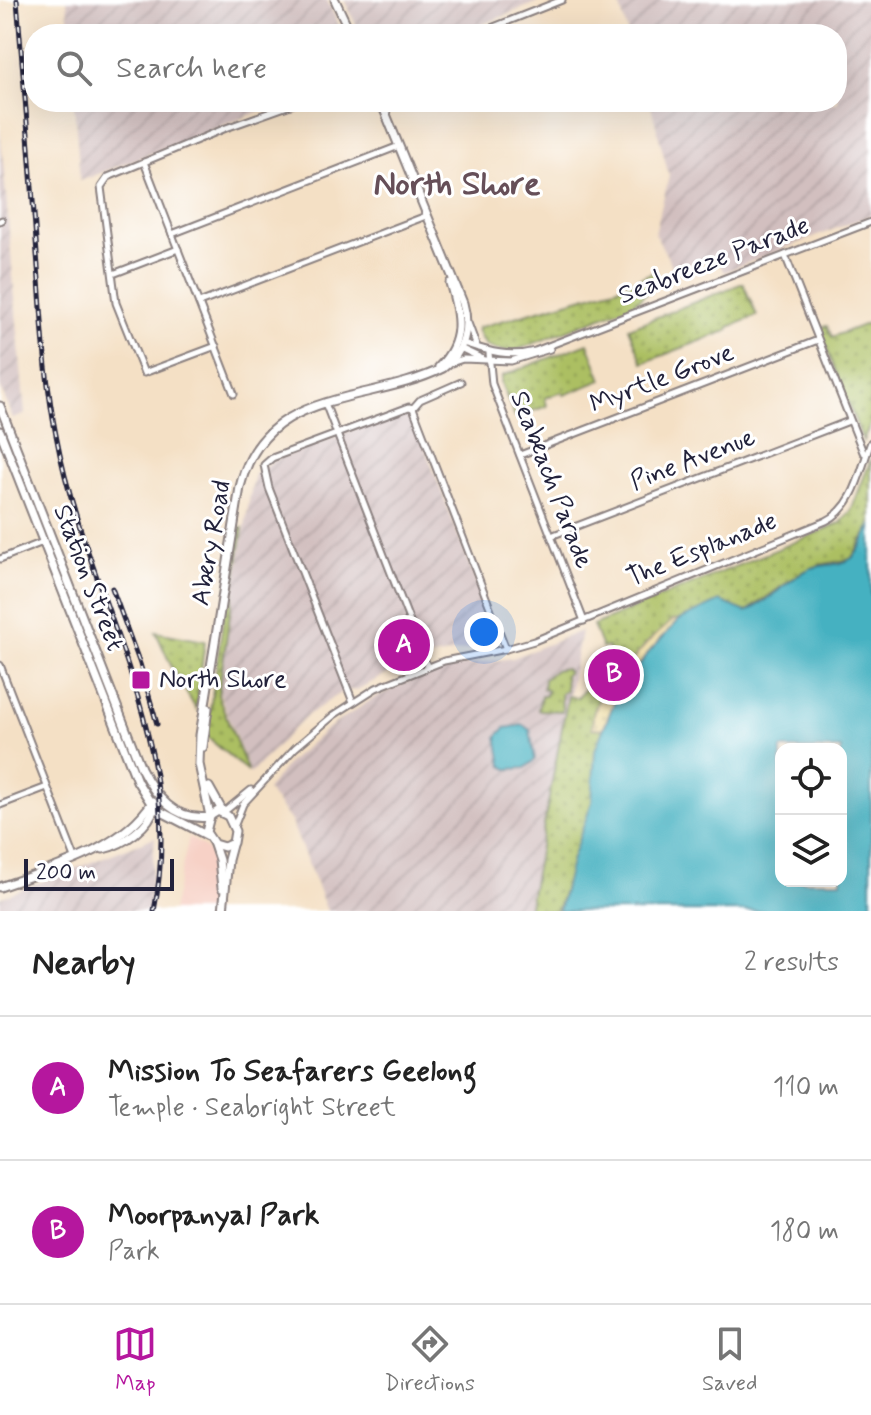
<!DOCTYPE html>
<meta charset="utf-8">
<style>
:root{--surface:#fff;--page:#f2f2f2;--text:#222;--muted:#767676;--line:#e0e0e0;--accent:#b5179e}
body{margin:0;font-family:Mynerve,sans-serif;background:var(--page);color:var(--text)}
.controls{position:absolute;right:24px;bottom:24px;display:grid;overflow:hidden;border-radius:16px;box-shadow:0 8px 32px #0002}
.controls button{width:72px;height:72px;display:grid;place-items:center;padding:0;border:0;border-bottom:2px solid var(--line);background:var(--surface);color:var(--text);font:40px sans-serif}
.scale{position:absolute;left:24px;bottom:20px;width:150px;box-sizing:border-box;padding-left:8px;border:4px solid #22223b;border-top:0;font-size:22px;line-height:28px;white-space:nowrap;color:#22223b;-webkit-text-stroke:6px #fff;paint-order:stroke}
.you{position:absolute;left:484px;top:632px;width:28px;height:28px;margin:-20px;border:6px solid #fff;border-radius:50%;background:#1a73e8;box-shadow:0 0 0 12px #1a73e833}
.badge{display:grid;place-items:center;width:52px;height:52px;border-radius:50%;background:var(--accent);color:#fff;font-size:26px;font-weight:700}
.pin{position:absolute;translate:-50% -50%;border:4px solid #fff;box-shadow:0 2px 8px #0006}
.list{margin:0;padding:0;list-style:none}
h2{display:flex;justify-content:space-between;align-items:center;height:104px;margin:0;padding:0 32px;font-size:34px}
h2 small{font-size:26px;font-weight:400;color:var(--muted)}
.list li{display:grid;grid-template-columns:52px 1fr auto;gap:24px;align-items:center;box-sizing:border-box;height:144px;padding:0 32px;border-top:2px solid var(--line)}
.list b{display:block;font-size:30px;white-space:nowrap}
.list p{margin:0;font-size:26px;white-space:nowrap;color:var(--muted)}
.list em{font-size:26px;font-style:normal;color:var(--muted)}
.icon{flex:none;width:44px;height:44px;fill:none;stroke:currentColor;stroke-width:2;stroke-linecap:round;stroke-linejoin:round}
.map{position:relative;flex:none;width:871px;height:911px;overflow:hidden}
.search{position:absolute;background:var(--surface);box-shadow:0 8px 32px #0002;left:24px;right:24px;top:24px;height:88px;display:flex;align-items:center;gap:20px;box-sizing:border-box;padding:0 28px;border-radius:32px;color:var(--muted);font-size:30px}
.sheet{height:392px;background:var(--surface)}
nav{display:flex;justify-content:space-around;align-items:center;box-sizing:border-box;height:112px;border-top:2px solid var(--line);background:var(--surface);font-size:22px;color:var(--muted)}
nav a{display:grid;justify-items:center;gap:4px}
nav .on{color:var(--accent)}
.map>svg:first-child{display:block}
.built{fill:#f7d1c6}
.industrial{fill:url(#industrial-furrows)}
.grass{fill:url(#grass-dots);stroke:#67704e;stroke-width:2}
.sand{fill:url(#sand-dots);stroke:#887e6c;stroke-width:2}
.water{fill:#44b1c1;stroke:#336a7e;stroke-width:2;fill-rule:evenodd}
.lines{fill:none;stroke-linecap:round;stroke-linejoin:round}
.minor-casing{stroke:#8b8180;stroke-width:9}
.major-casing{stroke:#8b8180;stroke-width:11}
.minor{stroke:#fff;stroke-width:5}
.major{stroke:#fff;stroke-width:7}
.rail-casing{stroke:#22223b;stroke-width:5}
.rail{stroke:#fff;stroke-width:2;stroke-dasharray:6;stroke-linecap:butt}
.poi-dot{fill:#b5179e;stroke:#fff;stroke-width:3}
.labels{text-anchor:middle;dominant-baseline:central;stroke-width:6;stroke-linejoin:round;paint-order:stroke}
.street-label{font-size:26px;fill:#22223b;stroke:#fff}
.poi-label{font-size:26px;fill:#22223b;stroke:#fff;text-anchor:start}
.district-label{font-size:34px;font-weight:bold;fill:#664f58;stroke:#fff}
</style>
<div class="map">
<svg width="871" height="911" viewBox="0 0 871 911">
<defs>
<pattern id="industrial-furrows" width="10" height="10" patternUnits="userSpaceOnUse" patternTransform="scale(2)"><rect width="10" height="10" fill="#d2bfbf"/><path d="M-1 1l2-2M0 10L10 0M9 11l2-2" fill="none" stroke="#b4a4a5"/></pattern>
<pattern id="grass-dots" width="8" height="8" patternUnits="userSpaceOnUse" patternTransform="scale(2)"><rect width="8" height="8" fill="#acbf62"/><path d="M2 2h.1M6 6h.1" fill="none" stroke="#8c9b52" stroke-width="1.8" stroke-linecap="round"/></pattern>
<pattern id="sand-dots" width="8" height="8" patternUnits="userSpaceOnUse" patternTransform="scale(2)"><rect width="8" height="8" fill="#eeda9e"/><path d="M2 2h.1M6 6h.1" fill="none" stroke="#ccbb89" stroke-width="1.8" stroke-linecap="round"/></pattern>
</defs>
<rect width="100%" height="100%" fill="#fff"/>
<filter id="ink" filterUnits="userSpaceOnUse"><feTurbulence type="fractalNoise" baseFrequency=".0125" numOctaves="2"/><feDisplacementMap in="SourceGraphic" scale="16" xChannelSelector="R" yChannelSelector="G"/><feConvolveMatrix kernelMatrix="1 2 1 2 8 2 1 2 1" color-interpolation-filters="sRGB"/></filter>
<filter id="wash" filterUnits="userSpaceOnUse"><feTurbulence type="fractalNoise" baseFrequency=".006" numOctaves="4" result="noise"/><feDisplacementMap in="SourceGraphic" scale="32" xChannelSelector="R" yChannelSelector="G"/><feGaussianBlur stdDeviation="1.8" result="paint"/><feColorMatrix in="noise" values="0 0 0 0 0 0 0 0 0 0 0 0 0 0 0 0 0 1.4 0 .05"/><feComposite in="paint" operator="in"/></filter>
<g filter="url(#wash)">
<rect width="100%" height="100%" fill="#f4e0c5"/>
<path class="built" d="M 189,837 L 208,850 L 213,864 L 213,911 L 172,911 Z"/>
<g class="industrial">
<path d="M 67,0 L 327,0 L 343,34 L 69,34 Z"/>
<path d="M 344,0 L 543,0 L 458,34 L 361,34 Z"/>
<path d="M 618,0 L 871,0 L 871,215 L 724,272 L 715,257 L 673,268 L 655,233 L 669,176 L 650,102 L 837,102 L 837,34 L 628,34 Z"/>
<path d="M 74,102 L 283,102 L 80,181 Z"/>
<path d="M 0,127 L 25,414 L 13,419 L 0,386 Z"/>
<path d="M 405,410 L 411,411 L 499,643 L 429,658 L 387,674 L 357,690 L 343,691 L 305,717 L 250,774 L 219,692 L 250,495 L 255,474 L 273,461 Z"/>
<path d="M 581,631 L 528,911 L 327,911 L 291,821 L 267,790 L 286,765 L 324,731 L 374,698 L 412,680 L 457,666 L 513,658 Z"/>
<path d="M 155,837 L 148,911 L 0,911 L 0,898 Z"/>
</g>
<g class="grass">
<path d="M 656,271 L 653,287 L 632,305 L 512,352 C 494,350 481,349 477,328 L 622,286 Z"/>
<path d="M 743,283 L 757,316 L 729,327 L 729,330 L 643,363 L 629,328 Z"/>
<path d="M 871,322 L 871,423 L 863,441 L 819,328 L 827,326 L 832,337 Z"/>
<path d="M 588,343 L 602,380 L 564,395 L 562,392 L 545,398 L 547,406 L 515,417 L 501,383 L 502,376 Z"/>
<path d="M 871,459 L 871,525 L 851,559 L 819,565 L 799,574 L 746,612 L 720,601 L 679,620 L 650,651 L 618,693 L 597,746 L 592,802 L 557,911 L 528,911 L 568,696 L 577,698 L 613,658 L 608,647 L 602,648 L 593,625 L 841,523 L 851,511 Z"/>
<path d="M 237,527 L 243,528 L 218,695 L 248,772 L 206,736 Z"/>
<path d="M 156,632 L 205,641 L 196,709 L 173,670 Z"/>
<path d="M 564,668 L 568,672 L 565,676 L 566,690 L 561,694 L 562,711 L 538,710 L 541,696 L 546,696 L 547,690 L 543,689 L 544,679 L 555,670 Z"/>
</g>
<path class="sand" d="M 673,620 L 679,620 L 650,651 L 618,694 L 603,729 L 592,728 L 593,714 L 599,698 L 647,643 Z"/>
<g class="water">
<path d="M 871,525 L 871,911 L 559,911 L 572,858 L 592,802 L 595,750 L 618,693 L 650,651 L 679,620 L 720,601 L 746,612 C 770,602 786,580 809,569 C 823,563 840,567 852,558 C 861,550 866,536 871,525 ZM 841,749 L 841,881 L 781,881 L 781,749 Z"/>
<path d="M 523,725 L 530,730 L 535,760 L 525,768 L 507,769 L 502,765 L 497,736 L 505,728 Z"/>
</g>
</g>
<g filter="url(#ink)">
<g class="lines">
<g class="minor-casing">
<g id="minor">
<path d="M 476,34 L 562,0"/>
<path d="M 144,162 L 234,394"/>
<path d="M 0,221 L 2,220"/>
<path d="M 172,234 L 399,146"/>
<path d="M 785,255 L 863,452 L 866,454"/>
<path d="M 113,274 L 178,249"/>
<path d="M 199,303 L 426,216"/>
<path d="M 468,323 L 477,347"/>
<path d="M 463,343 C 488,351 508,358 535,351 L 871,222"/>
<path d="M 216,346 L 144,373 L 116,303 L 101,187 L 108,177 L 226,128 L 299,102"/>
<path d="M 460,348 L 481,358"/>
<path d="M 489,353 L 492,384 L 584,621"/>
<path d="M 451,363 L 463,359 L 511,361 L 550,349"/>
<path d="M 325,403 L 427,666"/>
<path d="M 413,408 L 506,649"/>
<path d="M 520,455 L 818,340"/>
<path d="M 551,536 L 849,421"/>
<path d="M 0,559 L 43,542"/>
<path d="M 0,665 L 75,858"/>
<path d="M 353,702 L 269,488 L 264,465 L 272,458 L 409,407 L 413,408 L 420,400 L 461,382"/>
<path d="M 0,805 L 47,787"/>
<path d="M 224,812 L 251,790"/>
<path d="M 234,827 L 243,804 L 295,748 L 334,715 L 376,688 L 444,661 L 506,649 L 534,641 L 826,521 C 855,507 860,471 871,442"/>
</g>
</g>
<g class="major-casing">
<g id="major">
<path d="M 335,0 L 351,34"/>
<path d="M 439,367 C 465,341 460,316 450,283"/>
<path d="M 0,406 L 141,768 C 155,796 175,822 210,817"/>
<path d="M 0,431 L 137,781 L 154,808 L 208,836"/>
<path d="M 203,747 L 208,708"/>
<path d="M 209,787 L 223,812"/>
<path d="M 218,811 L 228,816 L 235,831 L 233,843 L 224,847 L 214,844 L 206,832 L 210,816 Z"/>
<path d="M 210,816 L 199,764 L 200,735 L 240,487 C 264,386 370,405 443,368 C 465,352 470,328 463,303 L 381,102"/>
<path d="M 214,845 L 219,860 L 222,888"/>
<path d="M 103,849 C 124,844 150,827 155,805"/>
<path d="M 0,887 C 53,868 121,851 153,801"/>
<path d="M 223,911 L 228,860 L 232,845"/>
</g>
</g>
<use href="#minor" class="minor"/>
<use href="#major" class="major"/>
<g class="rail-casing">
<g id="rail">
<path d="M 17,0 C 24,85 31,169 37,254 C 42,314 44,376 56,435 C 86,599 189,739 154,911"/>
<path d="M 112,588 L 140,664 L 157,724"/>
</g>
</g>
<use href="#rail" class="rail"/>
</g>
</g>
<rect class="poi-dot" x="131" y="670" width="20" height="20" rx="4"/>
<g class="labels">
<g class="street-label">
<text transform="translate(714 261) rotate(-21)">Seabreeze Parade</text>
<text transform="translate(662 379) rotate(-21)">Myrtle Grove</text>
<text transform="translate(693 460) rotate(-21)">Pine Avenue</text>
<text transform="translate(551 480) rotate(69)">Seabeach Parade</text>
<text transform="translate(212 543) rotate(-80)">Abery Road</text>
<text transform="translate(702 550) rotate(-22)">The Esplanade</text>
<text transform="translate(88 578) rotate(69)">Station Street</text>
</g>
<g class="poi-label">
<text x="159" y="680">North Shore</text>
</g>
<g class="district-label">
<text x="457" y="184">North Shore</text>
</g>
</g>
</svg>
<div class="controls">
<button><svg class="icon" aria-label="locate" viewBox="0 0 24 24"><circle cx="12" cy="12" r="6"/><path d="M12 2v4M12 18v4M2 12h4M18 12h4"/></svg></button>
<button><svg class="icon" aria-label="layers" viewBox="0 0 24 24"><path d="M12 4l9 5-9 5-9-5zM3 14l9 5 9-5"/></svg></button>
</div>
<div class="scale">200 m</div>
<div class="you"></div>
<div class="pin badge" style="left:404px;top:645px">A</div>
<div class="pin badge" style="left:614px;top:675px">B</div>
<div class="search"><svg class="icon" aria-label="search" viewBox="0 0 24 24"><circle cx="10" cy="10" r="6"/><path d="M15 15l6 6"/></svg>Search here</div>
</div>
<section class="sheet">
<h2>Nearby<small>2 results</small></h2>
<ul class="list">
<li><span class="badge">A</span><div><b>Mission To Seafarers Geelong</b><p>Temple · Seabright Street</p></div><em>110 m</em></li>
<li><span class="badge">B</span><div><b>Moorpanyal Park</b><p>Park</p></div><em>180 m</em></li>
</ul>
</section>
<nav>
<a class="on"><svg class="icon" aria-label="map" viewBox="0 0 24 24"><path d="M3 6l6-2 6 2 6-2v14l-6 2-6-2-6 2zM9 4v14M15 6v14"/></svg>Map</a>
<a><svg class="icon" aria-label="directions" viewBox="0 0 24 24"><path d="M12 3l9 9-9 9-9-9zM9 14v-3h6M13 9l2 2-2 2"/></svg>Directions</a>
<a><svg class="icon" aria-label="saved" viewBox="0 0 24 24"><path d="M7 4h10v16l-5-4-5 4z"/></svg>Saved</a>
</nav>
